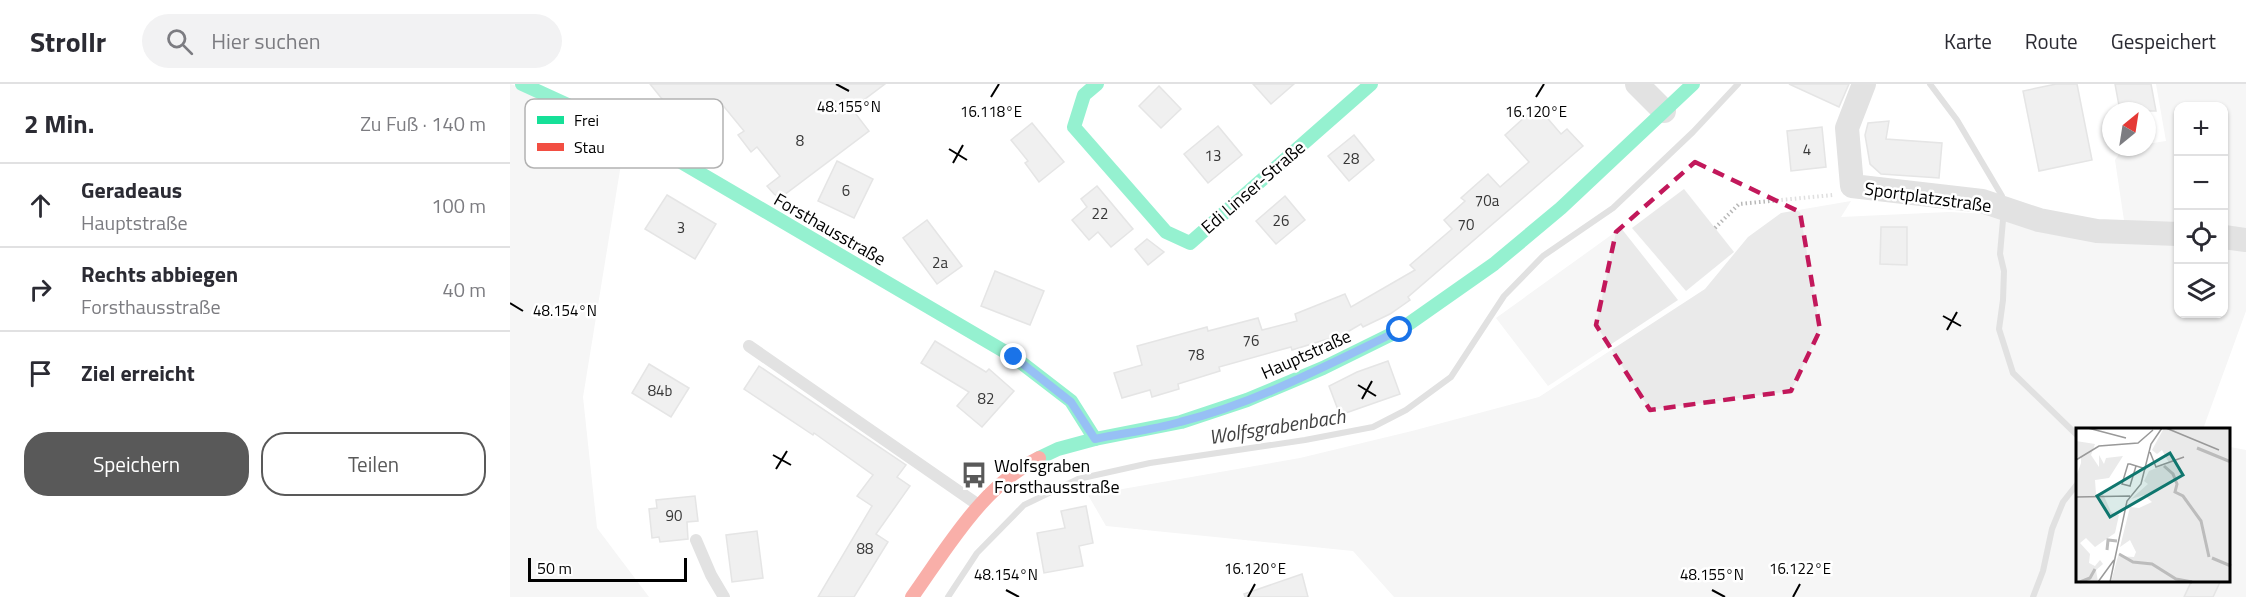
<!DOCTYPE html>
<html lang="de">
<meta charset="utf-8">
<style>
:root{--surface:#fff;--page:#f2f2f3;--text:#2b2b33;--muted:#7c7c81;--line:#e1e1e2;--accent:#595959}
body{margin:0;font-family:"Titillium Web",sans-serif;background:var(--page);color:var(--text)}
.controls{position:absolute;right:18px;top:18px;display:grid;overflow:hidden;border-radius:12px;box-shadow:0 2px 4px #0004}
.controls button{width:54px;height:54px;display:grid;place-items:center;padding:0;border:0;border-bottom:2px solid var(--line);background:var(--surface);color:var(--text);font:30px sans-serif}
.compass{position:absolute;left:1592px;top:18px;width:54px;height:54px;border-radius:50%;background:var(--surface);box-shadow:0 2px 4px #0004;rotate:30deg}
.scale{position:absolute;left:18px;bottom:15px;width:159px;box-sizing:border-box;padding-left:6px;border:3px solid #000;border-top:0;font-size:16px;line-height:21px;white-space:nowrap;color:#000;-webkit-text-stroke:4px #fff;paint-order:stroke}
.stop{position:absolute;width:18px;height:18px;margin:-14px;border:4px solid #1a73e8;border-radius:50%;background:#fff}
.stop.end{background:#1a73e8;border-color:#fff;box-shadow:0 2px 6px #0008}
.list{margin:0;padding:0;list-style:none}
h2{display:flex;justify-content:space-between;align-items:center;height:78px;margin:0;padding:0 24px;font-size:26px}
h2 small{font-size:20px;font-weight:400;color:var(--muted)}
.list li{display:grid;grid-template-columns:39px 1fr auto;gap:18px;align-items:center;box-sizing:border-box;height:84px;padding:0 24px;border-top:2px solid var(--line)}
.list b{display:block;font-size:22px;white-space:nowrap}
.list p{margin:0;font-size:20px;white-space:nowrap;color:var(--muted)}
.list em{font-size:20px;font-style:normal;color:var(--muted)}
.actions{display:flex;gap:12px;padding:18px 24px}
.actions a{flex:1;padding:14px 0;border:2px solid var(--accent);border-radius:24px;text-align:center;font-size:21px;color:var(--accent)}
.actions .main{background:var(--accent);color:#fff}
.icon{flex:none;width:33px;height:33px;fill:none;stroke:currentColor;stroke-width:2;stroke-linecap:round;stroke-linejoin:round}
.map{position:relative;flex:none;width:1736px;height:513px;overflow:hidden}
header{display:flex;align-items:center;gap:36px;box-sizing:border-box;height:84px;padding:0 30px;background:var(--surface);border-bottom:2px solid var(--line)}
header strong{font-size:28px}
nav{display:flex;gap:33px;margin-inline-start:auto;font-size:21px}
.search{width:420px;height:54px;background:var(--page);display:flex;align-items:center;gap:15px;box-sizing:border-box;padding:0 21px;border-radius:33px;color:var(--muted);font-size:22px}
main{display:flex}
aside{flex:1;background:var(--surface)}
.map>svg:first-child{display:block}
.green{fill:#eaeaea}
.lines{fill:none;stroke-linecap:round;stroke-linejoin:round}
.stream{stroke:#bcbcbc;stroke-width:6}
.building{fill:#ddd;stroke:#c5c5c5;stroke-width:1.5}
.path{stroke:#b8b8b8;stroke-width:4;stroke-dasharray:1.5 3;stroke-linecap:butt}
.lane{stroke:#bebebe;stroke-width:12}
.street{stroke:#bebebe;stroke-width:24}
.fast{stroke:#16e098;stroke-width:14}
.jam{stroke:#f24e42;stroke-width:14}
.route{stroke:#1a73e8;stroke-width:8}
.marked{fill:none;stroke:#c2185b;stroke-width:4.5;stroke-dasharray:12 8;stroke-linejoin:round}
.ticks{fill:none;stroke:#000;stroke-width:2}
.labels{text-anchor:middle;dominant-baseline:central;stroke-width:5;stroke-linejoin:round;paint-order:stroke}
.number-label{font-size:15px;fill:#373737}
.street-label{font-size:18px;fill:#000;stroke:#fff}
.poi-label{font-size:18px;fill:#000;stroke:#fff;text-anchor:start}
.water-label{font-size:20px;font-style:italic;fill:#414141;stroke:#fff}
.inset-river{fill:none;stroke:#bcbcbc;stroke-width:3}
.inset-road{fill:none;stroke:#999;stroke-width:1.5}
.view{fill:#0f766e;fill-opacity:0.15;stroke:#0f766e;stroke-width:3}
.inset-edge{fill:none;stroke:#000;stroke-width:3}
.key{fill:#fff;stroke:#b2b2b2;stroke-width:1.5}
.key-label{font-size:16px;fill:#000}
.ticks-label{font-size:15px;text-anchor:middle;fill:#000;stroke:#fff;stroke-width:5;stroke-linejoin:round;paint-order:stroke}
</style>
<header>
<strong>Strollr</strong>
<div class="search"><svg class="icon" aria-label="search" viewBox="0 0 24 24"><circle cx="10" cy="10" r="6"/><path d="M15 15l6 6"/></svg>Hier suchen</div>
<nav><a>Karte</a><a>Route</a><a>Gespeichert</a></nav>
</header>
<main>
<aside>
<h2>2 Min.<small>Zu Fuß · 140 m</small></h2>
<ul class="list">
<li><svg class="icon" aria-label="ahead" viewBox="0 0 24 24"><path d="M12 20V5M6 11l6-6 6 6"/></svg><div><b>Geradeaus</b><p>Hauptstraße</p></div><em>100 m</em></li>
<li><svg class="icon" aria-label="right" viewBox="0 0 24 24"><path d="M7 20v-9h11M14 6l5 5-5 5"/></svg><div><b>Rechts abbiegen</b><p>Forsthausstraße</p></div><em>40 m</em></li>
<li><svg class="icon" aria-label="arrive" viewBox="0 0 24 24"><path d="M6 21V4h12l-3 4 3 4H6"/></svg><div><b>Ziel erreicht</b></div></li>
</ul>
<div class="actions"><a class="main">Speichern</a><a>Teilen</a></div>
</aside>
<div class="map">
<svg width="1736" height="513" viewBox="0 0 1736 513">
<rect width="100%" height="100%" fill="#fff"/>
<g class="green">
<path d="M 0,0 L 118,37 L 73,313 L 87,444 L 139,513 L 0,513 Z"/>
<path d="M 1646,0 L 1736,0 L 1736,145 L 1714,143 L 1714,22 L 1668,22 L 1668,142 L 1615,143 L 1605,76 L 1614,63 L 1637,63 L 1637,60 L 1656,57 Z"/>
<path d="M 1174,105 L 1224,168 L 1176,207 L 1122,144 Z"/>
<path d="M 1341,117 L 1331,133 L 1439,128 L 1501,131 L 1668,156 L 1668,230 L 1714,230 L 1714,161 L 1736,165 L 1736,227 L 1693,345 L 1568,345 L 1568,496 L 1720,496 L 1720,363 L 1736,366 L 1736,513 L 884,513 L 843,467 L 596,442 L 578,411 L 790,374 L 902,347 L 1029,313 L 1195,205 L 1238,153 L 1271,129 Z"/>
<path d="M 1111,144 L 1168,216 L 1038,302 L 986,234 Z"/>
</g>
<g class="lines">
<g class="stream">
<path d="M 1420,0 L 1447,36 L 1492,112"/>
<path d="M 1493,136 L 1490,170 L 1494,187 L 1493,216 L 1489,245 L 1503,289 L 1568,352"/>
<path d="M 438,513 L 467,469 L 514,421 L 568,395 L 640,379 L 795,356 L 863,343 L 896,326 L 941,293 L 994,212 L 1033,172 L 1103,124 L 1183,48 L 1228,0"/>
<path d="M 1523,513 L 1533,487 L 1542,445 L 1553,418 L 1568,399"/>
</g>
</g>
<g class="building">
<path d="M 140,0 L 375,0 L 342,25 L 359,47 L 270,114 L 264,110 L 257,102 L 270,92 L 247,63 L 241,68 L 228,51 L 234,47 L 211,19 L 177,46 Z"/>
<path d="M 743,0 L 784,0 L 761,20 Z"/>
<path d="M 1279,0 L 1339,0 L 1329,23 Z"/>
<path d="M 1546,0 L 1567,0 L 1582,76 L 1529,87 L 1513,7 Z"/>
<path d="M 1605,0 L 1641,0 L 1646,27 L 1610,27 Z"/>
<path d="M 649,2 L 671,25 L 651,44 L 629,22 Z"/>
<path d="M 1027,22 L 1051,50 L 1057,45 L 1073,62 L 898,213 L 900,216 L 880,230 L 853,243 L 851,240 L 834,250 L 782,266 L 781,263 L 709,283 L 710,287 L 668,300 L 669,305 L 642,313 L 640,306 L 612,314 L 604,289 L 632,281 L 627,262 L 697,243 L 698,247 L 748,234 L 752,246 L 787,237 L 785,230 L 835,210 L 841,223 L 905,186 L 900,181 L 942,145 L 934,136 L 955,117 L 951,114 L 978,90 L 990,103 L 1019,78 L 995,51 Z"/>
<path d="M 1379,37 L 1376,55 L 1432,59 L 1429,94 L 1371,90 L 1360,80 L 1355,51 L 1358,39 Z"/>
<path d="M 522,39 L 554,78 L 529,98 L 515,79 L 518,77 L 501,56 Z"/>
<path d="M 708,42 L 732,71 L 698,99 L 674,70 Z"/>
<path d="M 1312,43 L 1316,83 L 1281,87 L 1277,47 Z"/>
<path d="M 844,51 L 864,76 L 839,97 L 818,72 Z"/>
<path d="M 327,77 L 363,95 L 344,134 L 308,117 Z"/>
<path d="M 587,102 L 623,145 L 601,163 L 588,148 L 579,156 L 562,136 L 577,123 L 571,115 Z"/>
<path d="M 157,111 L 206,140 L 185,175 L 135,145 Z"/>
<path d="M 775,112 L 795,136 L 766,160 L 746,137 Z"/>
<path d="M 417,136 L 452,182 L 427,200 L 393,154 Z"/>
<path d="M 1371,143 L 1397,143 L 1397,181 L 1370,180 Z"/>
<path d="M 637,155 L 654,168 L 638,181 L 625,165 Z"/>
<path d="M 485,187 L 534,207 L 520,241 L 471,222 Z"/>
<path d="M 425,257 L 476,288 L 479,285 L 504,307 L 472,343 L 447,322 L 459,308 L 411,279 Z"/>
<path d="M 878,277 L 890,310 L 830,331 L 819,302 L 847,288 Z"/>
<path d="M 139,280 L 179,304 L 161,333 L 122,309 Z"/>
<path d="M 249,282 L 396,381 L 387,393 L 400,402 L 366,450 L 378,458 L 344,513 L 308,513 L 362,422 L 347,412 L 363,391 L 304,349 L 303,351 L 234,305 Z"/>
<path d="M 185,412 L 188,437 L 177,438 L 178,455 L 150,458 L 149,453 L 142,454 L 139,425 L 147,424 L 146,416 Z"/>
<path d="M 576,422 L 583,459 L 569,462 L 573,482 L 534,489 L 527,449 L 555,444 L 551,427 Z"/>
<path d="M 247,447 L 253,494 L 222,498 L 216,451 Z"/>
<path d="M 792,490 L 798,513 L 735,513 L 734,510 Z"/>
<path d="M 1682,496 L 1711,496 L 1703,513 L 1674,513 Z"/>
</g>
<g class="lines">
<path class="path" d="M 1205,144 L 1229,120 L 1323,111"/>
<g class="lane">
<path d="M 239,262 L 467,420"/>
<path d="M 186,456 L 201,491 L 214,513"/>
</g>
<g class="street">
<path d="M 1127,0 L 1154,27"/>
<path d="M 1354,0 L 1337,44 L 1342,102 L 1472,117 L 1529,136 L 1587,147 L 1668,150"/>
<path d="M 1714,153 L 1736,156"/>
</g>
<g class="fast">
<path d="M 12,0 L 130,54 L 504,273 L 561,317 L 585,355"/>
<path d="M 587,0 L 574,11 L 564,43 L 656,148 L 680,159 L 861,0"/>
<path d="M 529,374 L 548,365 L 585,355 L 671,338 L 737,316 L 813,284 L 890,246 L 984,180 L 1051,124 L 1183,0"/>
</g>
<path class="jam" d="M 402,513 C 437,464 473,401 529,374"/>
</g>
<g class="lines">
<path class="route" d="M 504,273 L 561,318 L 585,355 C 613,349 643,346 670,338 C 747,319 819,280 890,246"/>
</g>
<path d="M0 0H1736V513H0ZM 1185,78 L 1290,128 L 1310,246 L 1281,307 L 1140,326 L 1086,241 L 1106,148 Z" fill="#fff" fill-opacity=".55" fill-rule="evenodd"/>
<path class="marked" d="M 1185,78 L 1290,128 L 1310,246 L 1281,307 L 1140,326 L 1086,241 L 1106,148 Z"/>
<path class="ticks" d="M 326,0 L 339,7M 481,13 L 489,0M 1026,13 L 1034,0M 439,65 L 457,76M 443,79 L 453,61M 0,219 L 13,227M 1433,232 L 1451,242M 1437,246 L 1447,228M 848,301 L 866,312M 852,315 L 862,297M 263,371 L 281,381M 266,385 L 277,367M 496,506 L 509,513M 1202,506 L 1215,513M 738,513 L 745,500M 1283,513 L 1290,500"/>
<defs>
<g id="bus-bare" transform="scale(2.07)"><path d="M-5-6H5V4H4V6H2V4H-2V6H-4V4H-5ZM-3.5-4V0h7V-4ZM-3.5 1.2v1.5H-2V1.2ZM2 1.2v1.5H3.5V1.2Z" fill="#595959" stroke="#fff" stroke-width="2.5" paint-order="stroke"/></g>
</defs>
<g fill-rule="evenodd">
<use href="#bus-bare" x="464" y="391"/>
</g>
<g class="labels">
<g class="number-label">
<text x="290" y="56">8</text>
<text x="1297" y="65">4</text>
<text x="703" y="71">13</text>
<text x="841" y="74">28</text>
<text x="336" y="106">6</text>
<text x="977" y="116">70a</text>
<text x="590" y="129">22</text>
<text x="771" y="136">26</text>
<text x="956" y="140">70</text>
<text x="171" y="143">3</text>
<text x="430" y="178">2a</text>
<text x="741" y="256">76</text>
<text x="686" y="270">78</text>
<text x="150" y="306">84b</text>
<text x="476" y="314">82</text>
<text x="164" y="431">90</text>
<text x="355" y="464">88</text>
</g>
<g class="street-label">
<text transform="translate(743 103) rotate(-41)">Edi Linser-Straße</text>
<text transform="translate(1418 113) rotate(8)">Sportplatzstraße</text>
<text transform="translate(320 145) rotate(30)">Forsthausstraße</text>
<text transform="translate(796 270) rotate(-24)">Hauptstraße</text>
</g>
<g class="poi-label">
<text x="484" y="381">Wolfsgraben<tspan x="484" dy="21">Forsthausstraße</tspan></text>
</g>
<g class="water-label">
<text transform="translate(767 342) rotate(-9)">Wolfsgrabenbach</text>
</g>
</g>
<g transform="translate(1566 344)">
<rect width="154" height="154" fill="#fff"/>
<path d="M 88,0 L 154,0 L 154,154 L 35,154 L 42,128 L 58,129 L 60,124 L 54,112 L 44,119 L 54,79 L 63,80 L 76,74 L 68,67 L 55,71 L 72,56 L 68,53 L 73,43 L 93,35 L 86,22 L 81,26 L 76,22 ZM 0,13 L 19,16 L 15,27 L 23,39 L 23,27 L 28,36 L 30,30 L 47,28 L 33,50 L 19,52 L 20,66 L 27,66 L 35,84 L 43,87 L 39,105 L 19,119 L 10,110 L 4,115 L 14,126 L 13,135 L 19,138 L 24,132 L 27,136 L 20,142 L 22,154 L 0,154 L 0,49 L 5,35 L 5,30 L 0,29 Z" fill="#eaeaea"/>
<path class="inset-river" d="M 121,20 L 155,34M 88,38 L 97,46 L 101,56 L 99,64 L 107,68 L 125,93 L 133,129M 31,122 L 32,112 L 41,113M 43,126 L 57,134 L 76,136 L 100,151 L 116,154M 136,130 L 155,138M 4,154 L 14,150 L 19,141"/>
<path class="inset-road" d="M 12,0 L 50,10M 90,0 L 143,22M 74,24 L 80,39 L 108,29M 0,32 L 23,18 L 62,15 L 77,2M 60,38 L 54,58 L 46,56 L 52,36 L 54,36 L 70,41M 0,69 L 54,68M 22,154 L 38,132M 34,154 L 51,73 L 65,56 L 75,16 L 86,0"/>
<path class="view" d="M 94,25 L 107,47 L 34,89 L 21,68 Z"/>
<rect width="154" height="154" class="inset-edge"/>
</g>
<rect x="15" y="15" width="198" height="69" rx="9" class="key"/>
<rect x="27" y="32" width="27" height="8" fill="#16e098"/>
<rect x="27" y="59" width="27" height="8" fill="#f24e42"/>
<g class="key-label">
<text x="64" y="42">Frei</text>
<text x="64" y="69">Stau</text>
</g>
<g class="ticks-label">
<text x="339" y="28">48.155°N</text>
<text x="481" y="33">16.118°E</text>
<text x="1026" y="33">16.120°E</text>
<text x="55" y="232">48.154°N</text>
<text x="745" y="490">16.120°E</text>
<text x="1290" y="490">16.122°E</text>
<text x="496" y="496">48.154°N</text>
<text x="1202" y="496">48.155°N</text>
</g>
</svg>
<div class="controls">
<button>+</button>
<button>−</button>
<button><svg class="icon" aria-label="locate" viewBox="0 0 24 24"><circle cx="12" cy="12" r="6"/><path d="M12 2v4M12 18v4M2 12h4M18 12h4"/></svg></button>
<button><svg class="icon" aria-label="layers" viewBox="0 0 24 24"><path d="M12 4l9 5-9 5-9-5zM3 14l9 5 9-5"/></svg></button>
</div>
<svg class="compass" viewBox="-18 -18 36 36"><path d="M0-13l5 13h-10z" fill="#e53935"/><path d="M0 13l5-13h-10z" fill="#7c7c81"/></svg>
<div class="scale">50 m</div>
<div class="stop" style="left:890px;top:246px"></div>
<div class="stop end" style="left:504px;top:273px"></div>
</div>
</main>
